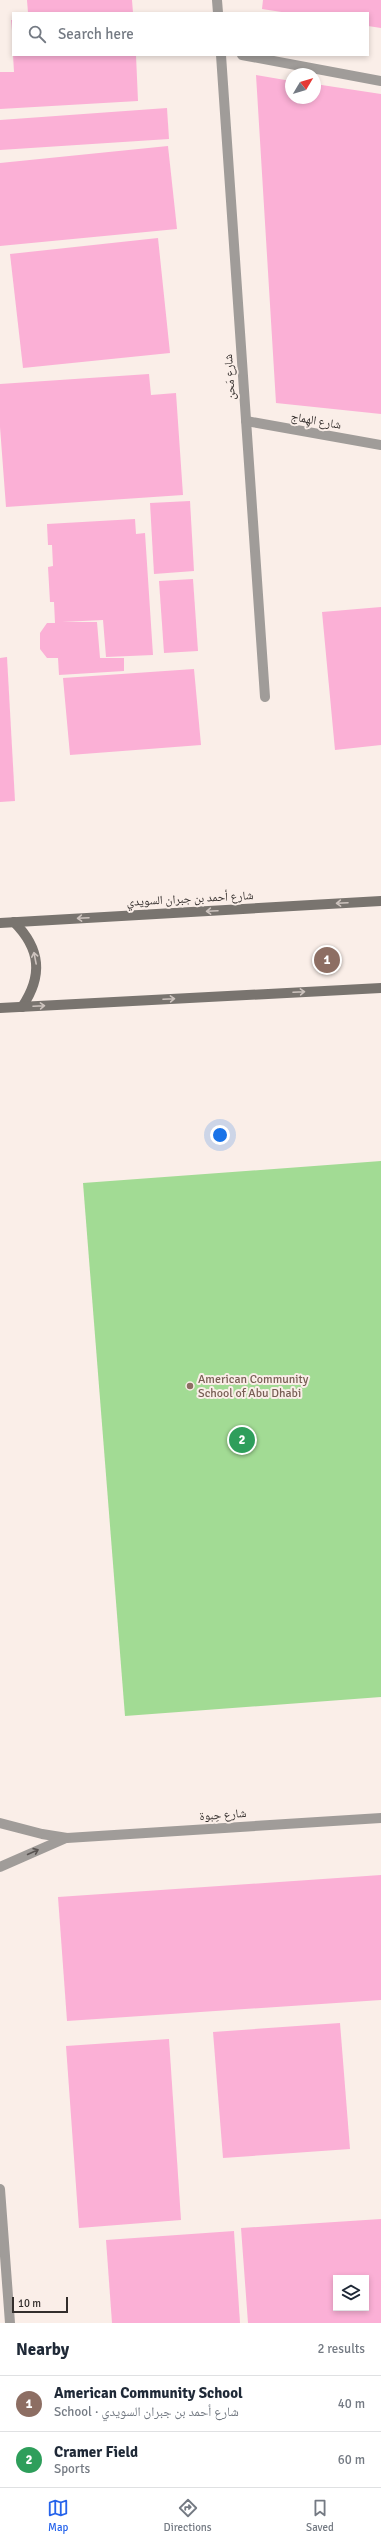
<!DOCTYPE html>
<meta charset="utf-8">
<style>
:root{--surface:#fff;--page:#f6f6f7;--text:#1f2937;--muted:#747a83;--line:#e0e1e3;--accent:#2563eb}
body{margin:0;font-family:Signika,"Noto Naskh Arabic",sans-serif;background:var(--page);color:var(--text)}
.controls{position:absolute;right:12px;bottom:12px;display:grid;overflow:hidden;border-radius:0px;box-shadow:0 2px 6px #0003}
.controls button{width:36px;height:36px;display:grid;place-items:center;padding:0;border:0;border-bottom:1px solid var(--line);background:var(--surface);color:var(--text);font:20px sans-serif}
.compass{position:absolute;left:285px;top:68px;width:36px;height:36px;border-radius:50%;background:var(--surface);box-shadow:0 2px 6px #0003;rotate:52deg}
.scale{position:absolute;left:12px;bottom:10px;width:56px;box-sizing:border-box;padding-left:4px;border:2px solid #332e2c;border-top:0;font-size:11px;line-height:14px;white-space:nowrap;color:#332e2c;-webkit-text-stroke:3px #faeee8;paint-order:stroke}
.you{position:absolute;left:220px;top:1135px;width:14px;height:14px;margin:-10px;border:3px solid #fff;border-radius:50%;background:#1a73e8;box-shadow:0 0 0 6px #1a73e833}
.badge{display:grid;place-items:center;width:26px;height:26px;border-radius:50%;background:var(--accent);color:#fff;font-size:13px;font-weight:700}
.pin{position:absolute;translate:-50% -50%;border:2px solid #fff;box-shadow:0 1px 4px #0006}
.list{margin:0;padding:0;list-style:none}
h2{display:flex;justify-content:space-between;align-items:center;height:52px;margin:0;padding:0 16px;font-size:17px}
h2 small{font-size:13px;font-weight:400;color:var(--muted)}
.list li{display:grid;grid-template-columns:26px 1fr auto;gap:12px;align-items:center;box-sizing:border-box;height:56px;padding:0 16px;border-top:1px solid var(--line)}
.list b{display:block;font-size:15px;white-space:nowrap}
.list p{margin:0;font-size:13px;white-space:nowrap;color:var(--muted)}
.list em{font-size:13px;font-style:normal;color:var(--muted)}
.icon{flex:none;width:22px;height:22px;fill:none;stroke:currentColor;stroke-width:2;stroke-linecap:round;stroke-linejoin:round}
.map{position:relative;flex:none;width:381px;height:2323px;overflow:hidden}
.search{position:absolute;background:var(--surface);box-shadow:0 2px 6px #0003;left:12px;right:12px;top:12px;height:44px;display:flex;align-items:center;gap:10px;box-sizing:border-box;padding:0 14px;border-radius:0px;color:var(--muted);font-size:15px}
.sheet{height:164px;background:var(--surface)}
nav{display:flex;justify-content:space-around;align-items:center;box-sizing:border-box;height:56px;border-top:1px solid var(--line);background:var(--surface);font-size:11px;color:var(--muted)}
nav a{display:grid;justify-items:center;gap:2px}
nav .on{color:var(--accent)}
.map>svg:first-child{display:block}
.green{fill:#a2db94}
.building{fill:#fbb0d6;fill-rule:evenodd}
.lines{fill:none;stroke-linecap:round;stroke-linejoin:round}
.street{stroke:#a09c99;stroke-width:10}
.secondary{stroke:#79746f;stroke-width:10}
.oneway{stroke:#cdc3be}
.oneway2{stroke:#595452}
.education-dot{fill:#8d6e63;stroke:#faeee8;stroke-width:1.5}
.labels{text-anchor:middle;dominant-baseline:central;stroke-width:4;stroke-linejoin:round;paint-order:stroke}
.street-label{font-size:12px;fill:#332e2c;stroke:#faeee8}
.education-label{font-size:12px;fill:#785e54;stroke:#faeee8;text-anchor:start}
</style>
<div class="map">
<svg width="381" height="2323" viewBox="0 0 381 2323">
<rect width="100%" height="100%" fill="#faeee8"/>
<path class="green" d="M 381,1161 L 381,1697 L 125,1716 L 83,1183 Z"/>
<g class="building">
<path d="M 27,0 L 132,0 L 133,13 L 28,13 Z"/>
<path d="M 263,0 L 381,0 L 381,28 L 368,26 L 368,13 L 288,13 L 262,9 Z"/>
<path d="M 11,20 L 13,20 L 13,31 L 12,31 Z"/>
<path d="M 13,55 L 136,55 L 138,101 L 0,109 L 0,72 L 14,72 Z"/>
<path d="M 256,75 L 291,81 L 291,98 L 315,98 L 315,84 L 381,94 L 381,414 L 276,403 Z"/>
<path d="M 167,108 L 169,139 L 0,150 L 0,120 Z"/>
<path d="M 168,146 L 177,229 L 0,246 L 0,163 Z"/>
<path d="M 158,238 L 170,353 L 23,368 L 10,254 Z"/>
<path d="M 149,374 L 151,395 L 176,393 L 183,495 L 6,507 L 0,427 L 0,384 Z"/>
<path d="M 190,501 L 194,571 L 154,574 L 150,503 Z"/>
<path d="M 135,519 L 136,534 L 145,533 L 153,655 L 106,657 L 103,620 L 62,622 L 97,622 L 100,658 L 124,658 L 124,671 L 59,675 L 58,658 L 47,658 L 40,649 L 40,633 L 47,623 L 55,623 L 54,602 L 50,602 L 48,567 L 53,566 L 52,545 L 48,545 L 47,524 Z"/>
<path d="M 193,579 L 198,651 L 164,653 L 159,581 Z"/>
<path d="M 381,607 L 381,745 L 335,750 L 322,612 Z"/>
<path d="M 7,657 L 15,801 L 0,802 L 0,658 Z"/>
<path d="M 194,669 L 201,745 L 70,755 L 63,678 Z"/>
<path d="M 381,1875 L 381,2000 L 67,2021 L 58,1897 Z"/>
<path d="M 340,2023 L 350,2149 L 223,2158 L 213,2032 Z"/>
<path d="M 169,2039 L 181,2220 L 79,2228 L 66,2046 Z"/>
<path d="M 381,2219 L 381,2323 L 248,2323 L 241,2228 ZM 336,2278 L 366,2278 L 366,2308 L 336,2308 Z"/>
<path d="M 234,2231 L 240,2323 L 112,2323 L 106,2240 Z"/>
</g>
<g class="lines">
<g class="street">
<path d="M 217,0 L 218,13"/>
<path d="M 221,55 L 265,697"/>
<path d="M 242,55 L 381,81"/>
<path d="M 246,421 L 381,445"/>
<path d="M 0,1823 L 42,1834 L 67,1838 L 381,1818"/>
<path d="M 0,1867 L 66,1838"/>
<path d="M 0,2189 L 10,2323"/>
</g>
<g class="secondary">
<path d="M 14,922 C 41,949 43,976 22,1007"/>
<path d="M 0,923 L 381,901"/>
<path d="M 0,1008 L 381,988"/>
</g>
</g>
<defs><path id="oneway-shaft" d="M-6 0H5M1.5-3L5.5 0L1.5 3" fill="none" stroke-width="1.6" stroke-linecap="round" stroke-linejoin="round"/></defs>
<g class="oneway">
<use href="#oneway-shaft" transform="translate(342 903) rotate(177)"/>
<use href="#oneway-shaft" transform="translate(212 911) rotate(177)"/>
<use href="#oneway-shaft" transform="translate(83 918) rotate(177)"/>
<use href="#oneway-shaft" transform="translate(35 958) rotate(-101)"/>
<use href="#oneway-shaft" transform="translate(299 992) rotate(-3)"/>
<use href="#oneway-shaft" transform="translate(169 999) rotate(-3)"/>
<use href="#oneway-shaft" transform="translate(39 1006) rotate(-3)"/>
</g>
<use class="oneway2" href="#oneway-shaft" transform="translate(33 1852) rotate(-24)"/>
<circle class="education-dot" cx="190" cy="1386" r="4"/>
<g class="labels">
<g class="street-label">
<text transform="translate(230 377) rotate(-94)">شارع مَحن</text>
<text transform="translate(316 421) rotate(10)">شارع الهِماج</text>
<text transform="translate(190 899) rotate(-3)">شارع أحمد بن جبران السويدي</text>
<text transform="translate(223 1815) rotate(-4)">شارع حِبوة</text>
</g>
<g class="education-label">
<text x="198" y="1379">American Community<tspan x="198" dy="14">School of Abu Dhabi</tspan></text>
</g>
</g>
</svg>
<div class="controls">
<button><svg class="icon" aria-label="layers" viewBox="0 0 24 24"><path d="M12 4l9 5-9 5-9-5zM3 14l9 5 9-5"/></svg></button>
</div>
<svg class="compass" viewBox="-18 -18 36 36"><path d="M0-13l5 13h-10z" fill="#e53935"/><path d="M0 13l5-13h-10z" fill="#747a83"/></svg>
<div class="scale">10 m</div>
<div class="you"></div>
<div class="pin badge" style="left:327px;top:960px;background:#8d6e63">1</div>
<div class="pin badge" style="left:242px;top:1440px;background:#2e9e5b">2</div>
<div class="search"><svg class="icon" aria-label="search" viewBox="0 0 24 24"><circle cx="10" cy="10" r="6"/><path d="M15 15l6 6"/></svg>Search here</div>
</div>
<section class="sheet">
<h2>Nearby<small>2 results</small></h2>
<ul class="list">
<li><span class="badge" style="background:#8d6e63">1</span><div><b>American Community School</b><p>School · شارع أحمد بن جبران السويدي</p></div><em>40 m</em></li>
<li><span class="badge" style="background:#2e9e5b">2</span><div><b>Cramer Field</b><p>Sports</p></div><em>60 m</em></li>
</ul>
</section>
<nav>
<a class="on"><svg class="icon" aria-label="map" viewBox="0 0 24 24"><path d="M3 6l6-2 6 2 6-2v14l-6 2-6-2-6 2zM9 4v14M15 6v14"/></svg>Map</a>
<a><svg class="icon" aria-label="directions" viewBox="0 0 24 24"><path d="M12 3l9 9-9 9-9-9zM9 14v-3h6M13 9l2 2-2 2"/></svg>Directions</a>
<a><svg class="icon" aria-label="saved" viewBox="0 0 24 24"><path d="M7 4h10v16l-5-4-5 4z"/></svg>Saved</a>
</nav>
